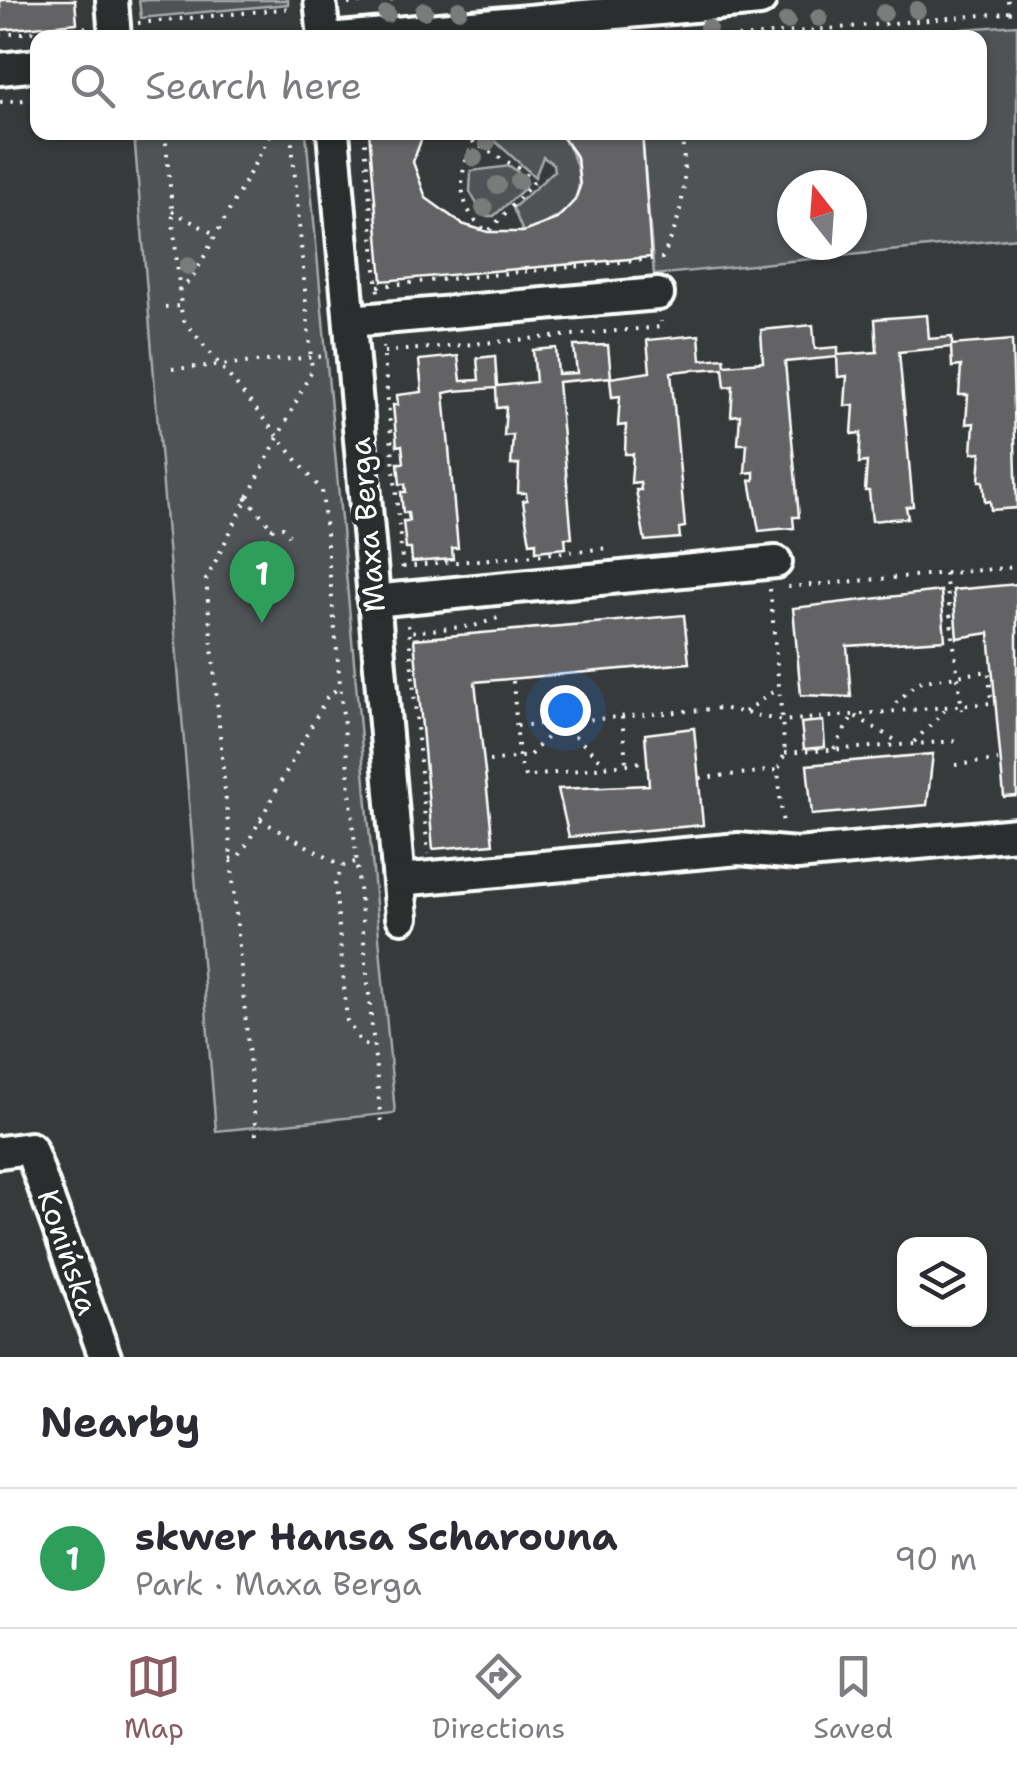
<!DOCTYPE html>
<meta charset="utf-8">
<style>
:root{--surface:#fff;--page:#f7f7f7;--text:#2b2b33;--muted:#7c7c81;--line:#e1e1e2;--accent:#8a5d65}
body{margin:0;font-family:"Shantell Sans",sans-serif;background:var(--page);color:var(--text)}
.controls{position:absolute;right:30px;bottom:30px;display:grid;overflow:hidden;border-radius:20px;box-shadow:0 2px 8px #0004}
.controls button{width:90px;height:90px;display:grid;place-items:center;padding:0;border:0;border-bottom:2px solid var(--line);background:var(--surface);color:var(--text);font:50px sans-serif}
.compass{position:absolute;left:777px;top:170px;width:90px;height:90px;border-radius:50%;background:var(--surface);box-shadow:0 2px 8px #0004;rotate:343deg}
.you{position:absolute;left:565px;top:710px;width:35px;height:35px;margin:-25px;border:8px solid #fff;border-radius:50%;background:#1a73e8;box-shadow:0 0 0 15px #1a73e833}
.badge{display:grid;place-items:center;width:65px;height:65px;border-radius:50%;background:var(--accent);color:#fff;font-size:32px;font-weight:700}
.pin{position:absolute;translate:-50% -82px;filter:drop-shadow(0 2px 5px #0008)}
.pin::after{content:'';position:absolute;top:52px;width:35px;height:30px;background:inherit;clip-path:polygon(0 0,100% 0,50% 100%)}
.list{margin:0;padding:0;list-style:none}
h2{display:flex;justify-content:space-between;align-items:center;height:130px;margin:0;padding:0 40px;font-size:42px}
h2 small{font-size:32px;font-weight:400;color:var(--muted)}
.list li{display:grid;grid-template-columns:65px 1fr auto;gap:30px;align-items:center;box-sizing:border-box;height:140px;padding:0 40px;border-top:2px solid var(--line)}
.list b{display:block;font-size:38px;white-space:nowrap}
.list p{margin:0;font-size:32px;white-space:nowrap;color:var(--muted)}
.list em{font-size:32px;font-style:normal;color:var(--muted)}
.icon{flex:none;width:55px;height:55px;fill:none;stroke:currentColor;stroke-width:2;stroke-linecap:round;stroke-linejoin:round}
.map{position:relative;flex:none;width:1017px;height:1357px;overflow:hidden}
.search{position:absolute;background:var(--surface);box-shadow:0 2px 8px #0004;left:30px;right:30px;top:30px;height:110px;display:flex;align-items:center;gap:25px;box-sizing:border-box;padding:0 35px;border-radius:20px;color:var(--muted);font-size:38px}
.sheet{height:270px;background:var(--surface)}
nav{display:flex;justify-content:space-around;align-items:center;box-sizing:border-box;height:140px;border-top:2px solid var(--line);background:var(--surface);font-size:28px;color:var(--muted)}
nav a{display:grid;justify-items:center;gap:5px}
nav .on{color:var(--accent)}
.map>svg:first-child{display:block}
.green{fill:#505354;stroke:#a8a9aa;stroke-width:2.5;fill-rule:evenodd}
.building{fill:#636465;stroke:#fff;stroke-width:2.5}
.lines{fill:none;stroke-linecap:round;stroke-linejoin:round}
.minor-casing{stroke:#fff;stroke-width:38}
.path{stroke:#fff;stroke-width:4;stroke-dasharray:2.5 8;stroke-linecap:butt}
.minor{stroke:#2a2d2e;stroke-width:30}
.tree{fill:#7a7c7c}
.labels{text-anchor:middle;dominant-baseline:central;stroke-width:9;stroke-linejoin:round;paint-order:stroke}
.street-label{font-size:30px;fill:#fff;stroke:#2a2d2e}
</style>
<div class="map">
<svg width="1017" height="1357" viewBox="0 0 1017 1357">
<rect width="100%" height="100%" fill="#373a3b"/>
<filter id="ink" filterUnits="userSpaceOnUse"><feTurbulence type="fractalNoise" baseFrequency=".01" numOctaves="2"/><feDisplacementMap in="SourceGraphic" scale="20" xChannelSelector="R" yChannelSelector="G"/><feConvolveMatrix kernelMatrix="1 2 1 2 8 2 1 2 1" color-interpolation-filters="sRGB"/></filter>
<g filter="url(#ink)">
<g class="green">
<path d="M 139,0 L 288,0 L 288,4 L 141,18 Z"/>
<path d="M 1017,25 L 1017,238 L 654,275 L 642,133 L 980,132 L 980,38 L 851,37 ZM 792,185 L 852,185 L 852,245 L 792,245 Z"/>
<path d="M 559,132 C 595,184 582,214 523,232 L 513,208 L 554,171 L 553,164 L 543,157 L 535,177 L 486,133 Z"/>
<path d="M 134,133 L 306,133 L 395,1113 L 216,1131 Z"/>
<path d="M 510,166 L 525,178 L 525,188 L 494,216 L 484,216 L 470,192 L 471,171 Z"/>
</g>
<g class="building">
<path d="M 0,0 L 75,0 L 77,23 L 0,30 Z"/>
<path d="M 369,132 L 424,132 L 413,162 L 426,198 L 462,224 L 488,232 L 523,232 L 557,219 L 575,200 L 580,186 L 577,158 L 559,132 L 642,132 L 651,257 L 382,281 Z"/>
<path d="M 927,315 L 929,339 L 952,337 L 952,345 L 1012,340 L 1017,508 L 991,510 L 990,501 L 985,502 L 983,481 L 979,481 L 981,452 L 972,453 L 974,423 L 966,424 L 968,395 L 959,395 L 961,366 L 952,367 L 951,347 L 899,352 L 913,506 L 906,507 L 908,518 L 892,519 L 872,521 L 869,491 L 865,491 L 867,462 L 859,463 L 861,433 L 852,434 L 854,405 L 845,406 L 847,376 L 838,377 L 837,357 L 785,362 L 799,517 L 793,517 L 794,528 L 779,529 L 759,531 L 750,480 L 754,480 L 754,472 L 745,473 L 747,444 L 738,444 L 740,415 L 731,416 L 733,386 L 725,387 L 723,368 L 691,370 L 671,372 L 685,527 L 679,528 L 680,538 L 645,541 L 636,490 L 641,490 L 640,482 L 631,483 L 633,454 L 625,454 L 626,425 L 618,426 L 620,396 L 612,397 L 610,378 L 650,372 L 647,340 L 699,335 L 701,360 L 724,358 L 725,365 L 763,362 L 761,330 L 813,325 L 815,349 L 838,347 L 838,355 L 877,352 L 875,319 Z"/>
<path d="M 608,345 L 611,377 L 558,382 L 572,538 L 565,538 L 566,548 L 536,551 L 536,542 L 530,543 L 523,501 L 527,500 L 526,493 L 518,493 L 519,464 L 511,465 L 513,435 L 504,436 L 506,407 L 497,408 L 496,388 L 454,391 L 444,393 L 458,548 L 452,548 L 453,559 L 412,562 L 411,549 L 406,549 L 403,521 L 409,521 L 408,513 L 403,513 L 401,492 L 406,492 L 405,484 L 400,484 L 398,463 L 404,463 L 402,445 L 397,446 L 393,405 L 398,405 L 397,395 L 422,392 L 419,360 L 458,356 L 461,381 L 479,380 L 477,358 L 495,356 L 497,386 L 536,382 L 533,350 L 556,348 L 558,374 L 577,373 L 574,346 Z"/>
<path d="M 1017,584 L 1017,796 L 1004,797 L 989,633 L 957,638 L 953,590 Z"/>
<path d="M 941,591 L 945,640 L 847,646 L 851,697 L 801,695 L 793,608 Z"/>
<path d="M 684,615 L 689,663 L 475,682 L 493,844 L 433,849 L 414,639 Z"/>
<path d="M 823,721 L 825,747 L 804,749 L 801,723 Z"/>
<path d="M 694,728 L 703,825 L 569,837 L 558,789 L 649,785 L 645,734 Z"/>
<path d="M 933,754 L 927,805 L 812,815 L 807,765 Z"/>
</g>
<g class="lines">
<g class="minor-casing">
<g id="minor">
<path d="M 112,0 L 115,38"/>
<path d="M 320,0 L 324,38"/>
<path d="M 340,38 L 760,0"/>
<path d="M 0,69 L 38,65"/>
<path d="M 333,132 L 402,917"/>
<path d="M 350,321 L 658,294"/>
<path d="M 373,601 L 776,562"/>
<path d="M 399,880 L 739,849 L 797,854 L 1017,834"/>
<path d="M 0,1152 L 30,1148 L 105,1357"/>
</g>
</g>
<g class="path">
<path d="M 1008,0 L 1009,13"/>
<path d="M 348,4 L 393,0"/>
<path d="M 138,23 L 293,8"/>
<path d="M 0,35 L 89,27"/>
<path d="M 727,38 L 1017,12"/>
<path d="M 0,102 L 38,99"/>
<path d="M 165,132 L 182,318 L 322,491 L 381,1123"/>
<path d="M 364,132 L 378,292"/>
<path d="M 467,132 L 474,143 C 456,174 457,210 488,232 L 533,183 L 520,169 L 474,143"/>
<path d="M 172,211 L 216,235"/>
<path d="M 378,286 L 662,258 C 684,215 688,180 681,132"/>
<path d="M 178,290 L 192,279 L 272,132"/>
<path d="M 165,307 L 181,306"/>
<path d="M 383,346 L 403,571"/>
<path d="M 384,352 L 661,327 L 661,321"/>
<path d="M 172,369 L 327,356"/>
<path d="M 246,497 L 272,528"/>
<path d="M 263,549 L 273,528 L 283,527 L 289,535"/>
<path d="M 403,567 L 610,548"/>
<path d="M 945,573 L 962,710"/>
<path d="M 788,587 L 1017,567"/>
<path d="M 770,589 L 785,753 L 778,770 L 783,827"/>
<path d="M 408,625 L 409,632 L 474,626 L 501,617"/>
<path d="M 409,634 L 428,854"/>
<path d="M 513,681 L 519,758 L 525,777 L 642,762"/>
<path d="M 745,712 L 777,689"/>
<path d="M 622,717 L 626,762"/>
<path d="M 517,726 L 722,708 L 782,721 L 991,703 L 989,671 L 918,682 L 896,703 L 896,710"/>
<path d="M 914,742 L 948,707"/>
<path d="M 834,749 L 853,715 L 900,743"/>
<path d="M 785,753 L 958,741"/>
<path d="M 489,761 L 529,756 L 561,723 L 606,765"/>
<path d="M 955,765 L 998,760"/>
<path d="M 700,778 L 778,770"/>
<path d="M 260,820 L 343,866"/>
<path d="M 230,859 L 239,856 L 247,844 L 327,697 L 340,687"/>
<path d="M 355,862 L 343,866 L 335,883 L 347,1021 L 362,1044 L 373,1047"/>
<path d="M 256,1135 L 206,580 L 312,370 L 291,132"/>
</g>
<use href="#minor" class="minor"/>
</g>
<g class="tree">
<circle cx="459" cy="10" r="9"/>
<circle cx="917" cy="10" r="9"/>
<circle cx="424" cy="11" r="9"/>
<circle cx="884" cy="13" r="9"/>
<circle cx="387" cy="14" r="9"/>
<circle cx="819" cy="18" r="9"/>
<circle cx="787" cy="21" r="9"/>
<circle cx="708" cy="28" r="9"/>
<circle cx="487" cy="142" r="9"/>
<circle cx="474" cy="158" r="9"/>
<circle cx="519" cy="181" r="9"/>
<circle cx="497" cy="185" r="9"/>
<circle cx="484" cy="208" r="9"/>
<circle cx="188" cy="266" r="9"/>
</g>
</g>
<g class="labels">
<g class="street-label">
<text transform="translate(367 525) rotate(-95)">Maxa Berga</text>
<text transform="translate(68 1252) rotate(71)">Konińska</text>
</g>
</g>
</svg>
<div class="controls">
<button><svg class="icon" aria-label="layers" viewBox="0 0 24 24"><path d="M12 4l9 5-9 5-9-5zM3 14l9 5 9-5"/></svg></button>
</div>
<svg class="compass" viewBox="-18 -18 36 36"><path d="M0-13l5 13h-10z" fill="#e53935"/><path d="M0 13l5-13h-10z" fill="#7c7c81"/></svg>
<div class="you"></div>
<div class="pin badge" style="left:262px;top:623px;background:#2e9e5b">1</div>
<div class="search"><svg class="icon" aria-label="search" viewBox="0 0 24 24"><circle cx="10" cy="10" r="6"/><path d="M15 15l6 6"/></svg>Search here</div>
</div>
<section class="sheet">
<h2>Nearby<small></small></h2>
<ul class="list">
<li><span class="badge" style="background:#2e9e5b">1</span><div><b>skwer Hansa Scharouna</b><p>Park · Maxa Berga</p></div><em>90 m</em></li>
</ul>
</section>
<nav>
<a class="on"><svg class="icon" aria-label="map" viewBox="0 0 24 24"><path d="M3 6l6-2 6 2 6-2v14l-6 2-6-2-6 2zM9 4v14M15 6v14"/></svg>Map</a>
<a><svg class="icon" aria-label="directions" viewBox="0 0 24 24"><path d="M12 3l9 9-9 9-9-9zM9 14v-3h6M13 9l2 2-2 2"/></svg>Directions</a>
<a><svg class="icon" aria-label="saved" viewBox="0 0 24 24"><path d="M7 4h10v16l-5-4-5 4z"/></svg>Saved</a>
</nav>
